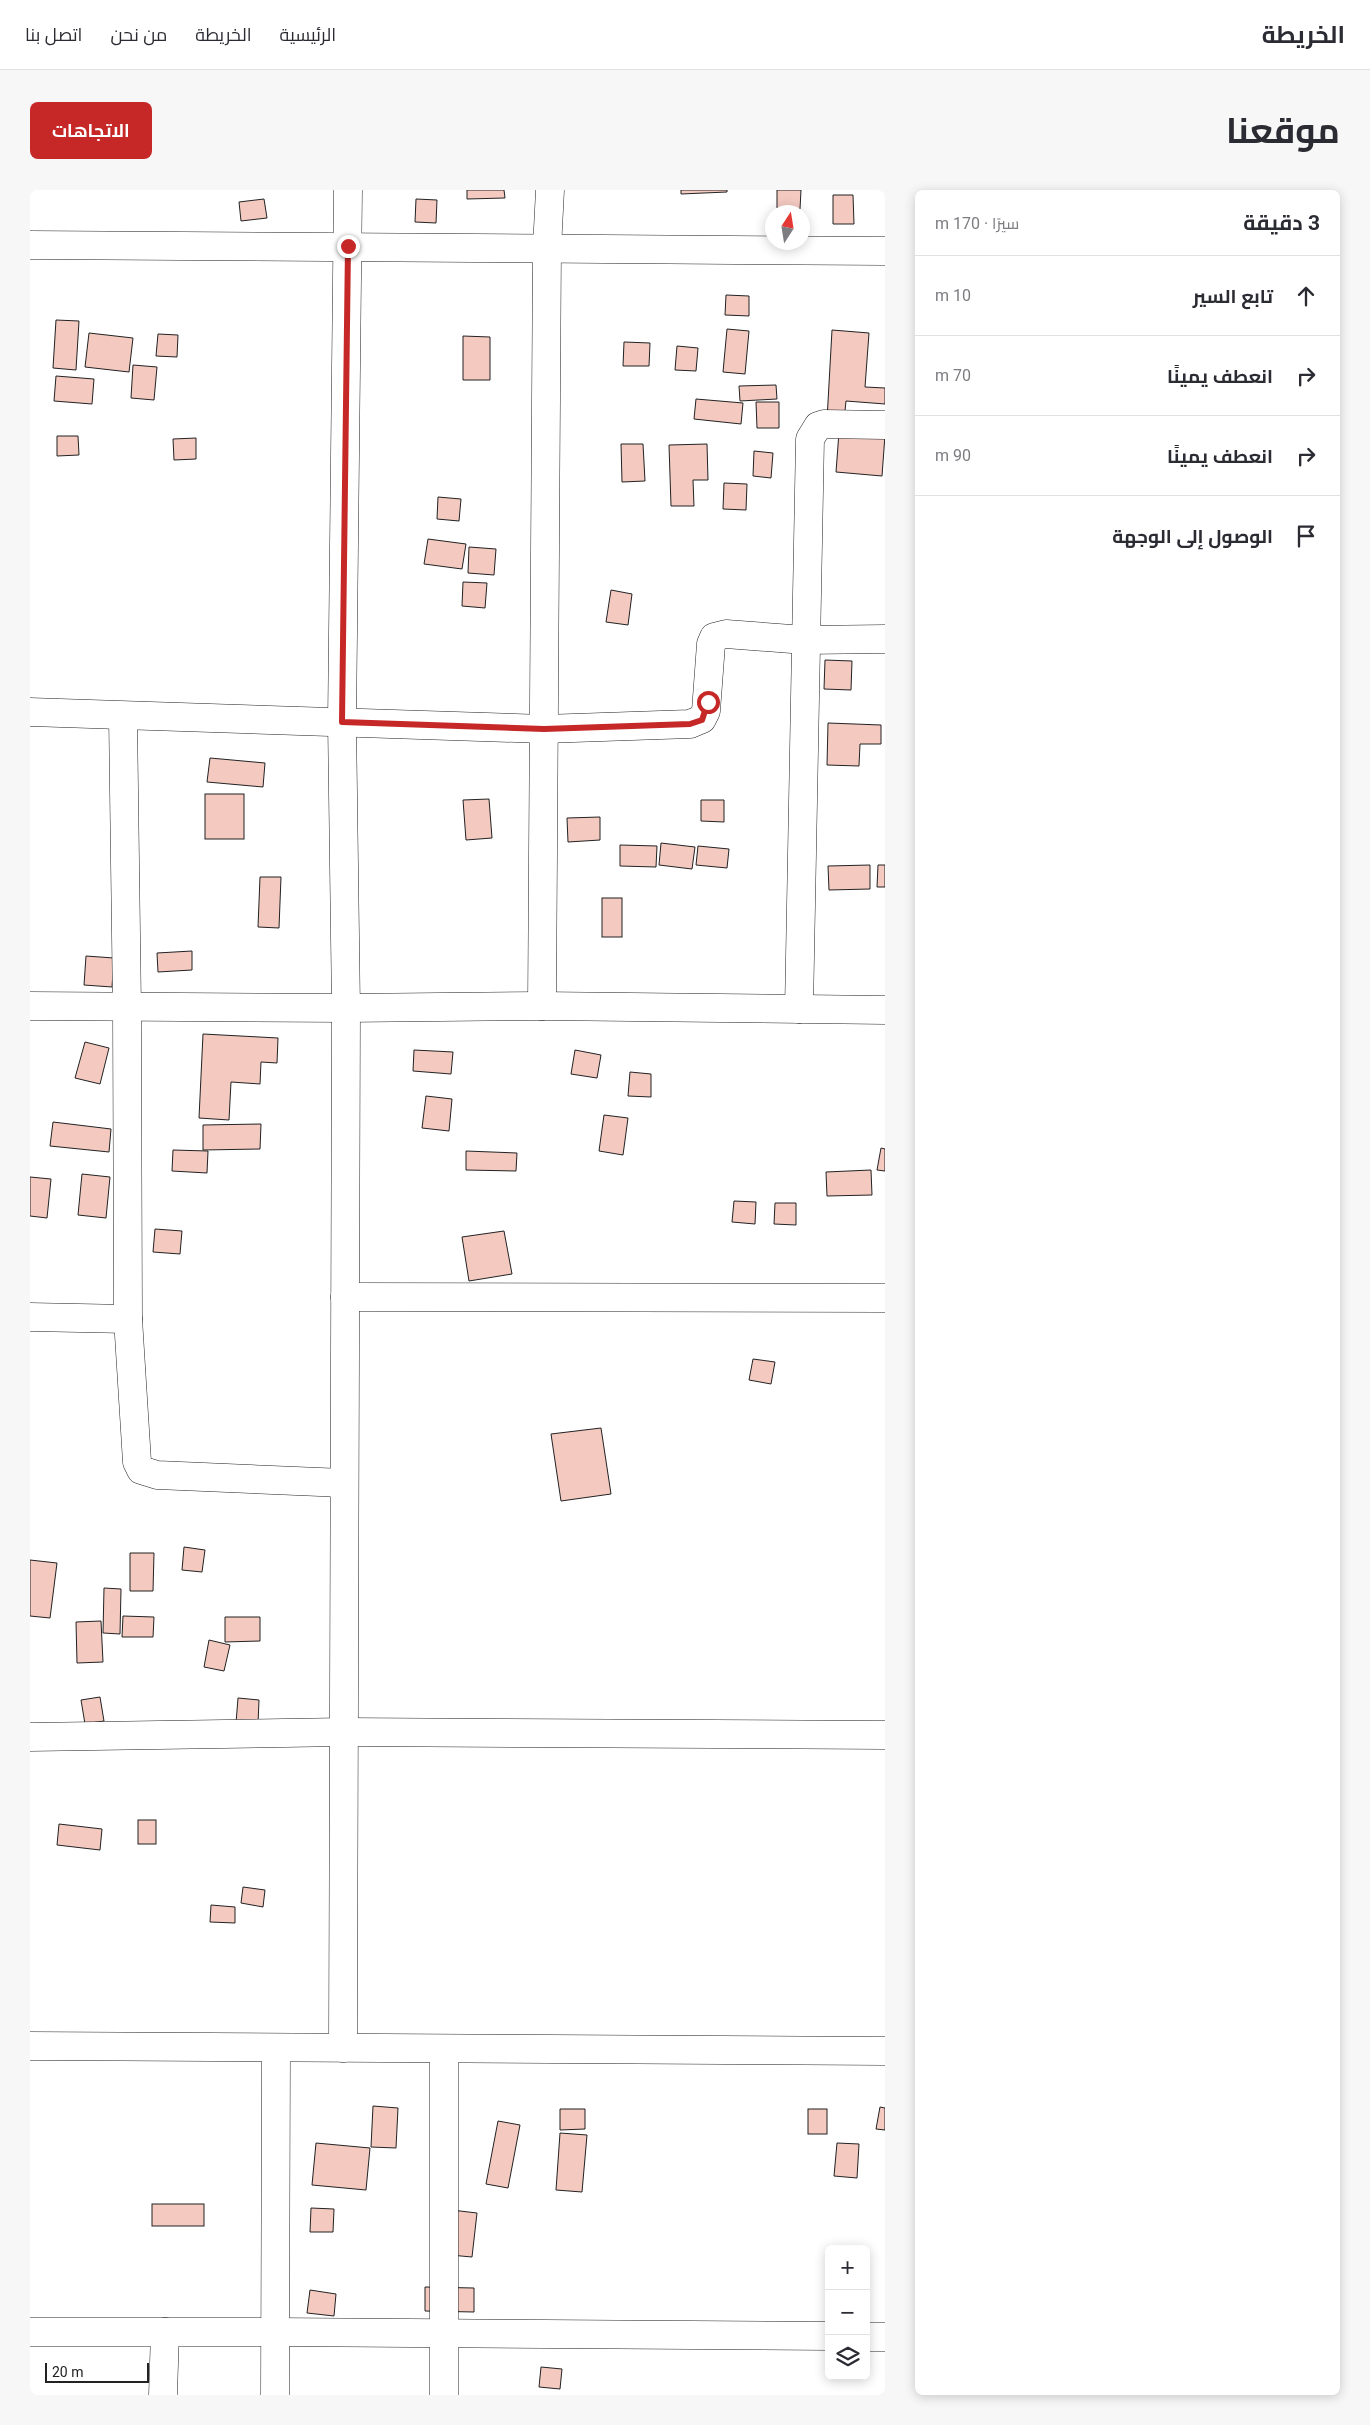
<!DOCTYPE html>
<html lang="ar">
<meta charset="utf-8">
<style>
:root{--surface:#fff;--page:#f7f7f7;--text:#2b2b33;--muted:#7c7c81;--line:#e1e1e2;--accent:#c62828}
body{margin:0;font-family:Roboto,Cairo,sans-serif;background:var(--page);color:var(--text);direction:rtl}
.controls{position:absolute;right:15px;bottom:15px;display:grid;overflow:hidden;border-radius:8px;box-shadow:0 2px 12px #0003}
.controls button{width:45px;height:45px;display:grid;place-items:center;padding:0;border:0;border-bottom:1px solid var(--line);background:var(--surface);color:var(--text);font:25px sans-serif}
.compass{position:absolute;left:735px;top:15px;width:45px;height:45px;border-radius:50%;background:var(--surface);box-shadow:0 2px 12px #0003;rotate:12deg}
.scale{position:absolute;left:15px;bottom:12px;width:104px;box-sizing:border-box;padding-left:5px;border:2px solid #222;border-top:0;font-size:14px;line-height:18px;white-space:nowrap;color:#222;-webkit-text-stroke:4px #fff;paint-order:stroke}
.stop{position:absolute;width:15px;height:15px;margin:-11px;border:4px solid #c62828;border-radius:50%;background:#fff}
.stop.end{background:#c62828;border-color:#fff;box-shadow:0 1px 5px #0008}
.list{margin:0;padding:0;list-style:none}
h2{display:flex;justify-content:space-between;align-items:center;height:65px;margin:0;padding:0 20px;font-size:21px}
h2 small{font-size:16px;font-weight:400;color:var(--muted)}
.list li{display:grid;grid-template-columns:32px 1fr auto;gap:15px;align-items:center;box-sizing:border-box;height:80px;padding:0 20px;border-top:1px solid var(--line)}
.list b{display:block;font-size:19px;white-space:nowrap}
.list em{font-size:16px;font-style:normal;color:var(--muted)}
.icon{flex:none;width:28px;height:28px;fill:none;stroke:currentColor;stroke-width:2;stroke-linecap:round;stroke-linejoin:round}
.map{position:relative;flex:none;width:855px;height:2205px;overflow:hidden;direction:ltr;border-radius:8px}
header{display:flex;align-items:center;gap:30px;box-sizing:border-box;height:70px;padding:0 25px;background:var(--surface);border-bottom:1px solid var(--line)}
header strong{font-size:24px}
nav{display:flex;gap:28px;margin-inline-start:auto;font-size:18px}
.intro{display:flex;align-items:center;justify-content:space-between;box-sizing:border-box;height:120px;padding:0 30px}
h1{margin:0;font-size:35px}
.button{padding:12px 22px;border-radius:8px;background:var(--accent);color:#fff;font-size:18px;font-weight:700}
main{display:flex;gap:30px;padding:0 30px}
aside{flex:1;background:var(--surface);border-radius:8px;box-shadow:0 2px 12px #0003}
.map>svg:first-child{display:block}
.building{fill:#f3c9c0;stroke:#222}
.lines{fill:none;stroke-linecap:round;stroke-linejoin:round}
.street-casing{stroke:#222;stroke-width:29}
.street{stroke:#fff;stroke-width:28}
.route{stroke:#c62828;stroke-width:6}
</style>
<header>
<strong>الخريطة</strong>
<nav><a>الرئيسية</a><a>الخريطة</a><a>من نحن</a><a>اتصل بنا</a></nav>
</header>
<div class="intro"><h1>موقعنا</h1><a class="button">الاتجاهات</a></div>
<main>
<aside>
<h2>3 دقيقة<small>سيرًا · 170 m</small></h2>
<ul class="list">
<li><svg class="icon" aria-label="ahead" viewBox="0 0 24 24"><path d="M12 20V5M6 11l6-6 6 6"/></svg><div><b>تابع السير</b></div><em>10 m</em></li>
<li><svg class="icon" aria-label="right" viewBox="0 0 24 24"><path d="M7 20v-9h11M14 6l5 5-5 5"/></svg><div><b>انعطف يمينًا</b></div><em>70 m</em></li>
<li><svg class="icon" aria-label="right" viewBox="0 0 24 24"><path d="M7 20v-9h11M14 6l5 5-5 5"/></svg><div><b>انعطف يمينًا</b></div><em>90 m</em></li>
<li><svg class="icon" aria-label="arrive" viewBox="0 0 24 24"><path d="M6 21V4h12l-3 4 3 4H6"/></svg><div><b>الوصول إلى الوجهة</b></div></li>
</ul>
</aside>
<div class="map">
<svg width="855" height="2205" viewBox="0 0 855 2205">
<rect width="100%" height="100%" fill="#fff"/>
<g class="building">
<path d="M 437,0 L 474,0 L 475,8 L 437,9 Z"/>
<path d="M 651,0 L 697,0 L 697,2 L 651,4 Z"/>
<path d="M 747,0 L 771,0 L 770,19 L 747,18 Z"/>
<path d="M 803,5 L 823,5 L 824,34 L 803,34 Z"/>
<path d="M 234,9 L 237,28 L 211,31 L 209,12 Z"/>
<path d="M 386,9 L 407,10 L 406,33 L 385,32 Z"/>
<path d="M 696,105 L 719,106 L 719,126 L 695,125 Z"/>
<path d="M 26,130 L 49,131 L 46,180 L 23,178 Z"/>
<path d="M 697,139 L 719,141 L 715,184 L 693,182 Z"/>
<path d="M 802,140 L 839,143 L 835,197 L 855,198 L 855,214 L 816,211 L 814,231 L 797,230 Z"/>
<path d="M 59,143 L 103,148 L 99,182 L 55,177 Z"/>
<path d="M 128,144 L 148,145 L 147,167 L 126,166 Z"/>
<path d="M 433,146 L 460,147 L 460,190 L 433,190 Z"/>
<path d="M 594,152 L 620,153 L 619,176 L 593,176 Z"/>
<path d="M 647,156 L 668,158 L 666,181 L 645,180 Z"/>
<path d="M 103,175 L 127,177 L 124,210 L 101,208 Z"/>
<path d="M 26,186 L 64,189 L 62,214 L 24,211 Z"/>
<path d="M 746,195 L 747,209 L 710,211 L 709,196 Z"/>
<path d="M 666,209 L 713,213 L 711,234 L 664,229 Z"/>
<path d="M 726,212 L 749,212 L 749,238 L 727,238 Z"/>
<path d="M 809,242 L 855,245 L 852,286 L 806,282 Z"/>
<path d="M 27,246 L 48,246 L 49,265 L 27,266 Z"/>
<path d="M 166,248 L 166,269 L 144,270 L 143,249 Z"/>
<path d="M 591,254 L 613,254 L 615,291 L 592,292 Z"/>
<path d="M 677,254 L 678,290 L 663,290 L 664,316 L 641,316 L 639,255 Z"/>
<path d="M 724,261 L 743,263 L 741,288 L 723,286 Z"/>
<path d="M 694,293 L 717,294 L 716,320 L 693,319 Z"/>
<path d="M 408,307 L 431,309 L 429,331 L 407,329 Z"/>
<path d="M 398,349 L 436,354 L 432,379 L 394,374 Z"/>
<path d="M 439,357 L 466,359 L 464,385 L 438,383 Z"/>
<path d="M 433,392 L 457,393 L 455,418 L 432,416 Z"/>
<path d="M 581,400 L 602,404 L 598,435 L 576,432 Z"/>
<path d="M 795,470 L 822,471 L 821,500 L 794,499 Z"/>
<path d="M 798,533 L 851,535 L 851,554 L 830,554 L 829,576 L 797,575 Z"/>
<path d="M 180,568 L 235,573 L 233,597 L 177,592 Z"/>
<rect x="175" y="604" width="39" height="45"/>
<path d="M 459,609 L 462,648 L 436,650 L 433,610 Z"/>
<path d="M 671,610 L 694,610 L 694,632 L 671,631 Z"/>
<path d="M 570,627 L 570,650 L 538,652 L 537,628 Z"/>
<path d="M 631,653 L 665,657 L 662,679 L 629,675 Z"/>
<path d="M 590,655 L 627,656 L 626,677 L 590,676 Z"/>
<path d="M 668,656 L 699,659 L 697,678 L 666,675 Z"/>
<path d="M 840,675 L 840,699 L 799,700 L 798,676 Z"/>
<path d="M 848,675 L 855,675 L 855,697 L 847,697 Z"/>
<path d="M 230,687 L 251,687 L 249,738 L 228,737 Z"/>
<rect x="572" y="708" width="20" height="39"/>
<path d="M 162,761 L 162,780 L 128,782 L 127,763 Z"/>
<path d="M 56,766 L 84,768 L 82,797 L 54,795 Z"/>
<path d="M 173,844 L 248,848 L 247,873 L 231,872 L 230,894 L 201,892 L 199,930 L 169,928 Z"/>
<path d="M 55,852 L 79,858 L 70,894 L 45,888 Z"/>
<path d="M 384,860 L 423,862 L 421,884 L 383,881 Z"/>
<path d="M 545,860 L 571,865 L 567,888 L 541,884 Z"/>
<path d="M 600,882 L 621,884 L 621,907 L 598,906 Z"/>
<path d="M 396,906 L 422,909 L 419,941 L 392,938 Z"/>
<path d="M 574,925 L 598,928 L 593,965 L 569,961 Z"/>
<path d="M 23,932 L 81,939 L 79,962 L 20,956 Z"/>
<path d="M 231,934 L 230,959 L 173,960 L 173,935 Z"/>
<path d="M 851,958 L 855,959 L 855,981 L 847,980 Z"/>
<path d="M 143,960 L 178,961 L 177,983 L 142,981 Z"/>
<path d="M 436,961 L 487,963 L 486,981 L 436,980 Z"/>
<path d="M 841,980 L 842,1005 L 797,1006 L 796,982 Z"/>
<path d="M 52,984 L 80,987 L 76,1028 L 48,1025 Z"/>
<path d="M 0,987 L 21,989 L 17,1028 L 0,1026 Z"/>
<path d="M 704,1011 L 726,1012 L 725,1034 L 702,1032 Z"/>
<path d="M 745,1013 L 766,1013 L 766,1035 L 744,1034 Z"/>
<path d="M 125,1039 L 152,1041 L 150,1064 L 123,1062 Z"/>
<path d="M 474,1041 L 482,1084 L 439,1091 L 432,1047 Z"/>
<path d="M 723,1169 L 745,1172 L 741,1194 L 719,1190 Z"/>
<path d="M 571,1238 L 581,1304 L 531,1311 L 521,1244 Z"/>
<path d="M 154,1357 L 175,1360 L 172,1382 L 152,1380 Z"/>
<path d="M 100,1363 L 124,1363 L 123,1401 L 100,1401 Z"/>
<path d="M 0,1370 L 27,1373 L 20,1428 L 0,1426 Z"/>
<path d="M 74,1398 L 91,1399 L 90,1444 L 73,1443 Z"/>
<path d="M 93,1426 L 124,1427 L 123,1447 L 92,1447 Z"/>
<path d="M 195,1427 L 230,1427 L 230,1451 L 195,1452 Z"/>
<path d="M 71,1431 L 73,1472 L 47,1473 L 46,1432 Z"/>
<path d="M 179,1450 L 200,1455 L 194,1481 L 174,1477 Z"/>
<path d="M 70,1507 L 74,1531 L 55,1534 L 51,1510 Z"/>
<path d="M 208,1508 L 229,1510 L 228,1534 L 206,1533 Z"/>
<rect x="108" y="1630" width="18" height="24"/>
<path d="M 29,1634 L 72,1639 L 70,1660 L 27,1655 Z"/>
<path d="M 213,1697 L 235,1700 L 233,1717 L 211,1713 Z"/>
<path d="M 181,1715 L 205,1717 L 205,1733 L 180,1732 Z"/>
<path d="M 343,1916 L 368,1918 L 366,1958 L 341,1957 Z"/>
<path d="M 850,1917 L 855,1918 L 855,1940 L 846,1939 Z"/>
<path d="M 530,1919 L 555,1919 L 555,1939 L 530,1940 Z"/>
<rect x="778" y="1919" width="19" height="25"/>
<path d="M 468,1931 L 490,1935 L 478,1998 L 456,1994 Z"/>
<path d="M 530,1943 L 557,1945 L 552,2002 L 526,2000 Z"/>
<path d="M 286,1953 L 340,1958 L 336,2000 L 282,1995 Z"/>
<path d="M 807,1953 L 829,1954 L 827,1988 L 804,1986 Z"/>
<rect x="122" y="2014" width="52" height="22"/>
<path d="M 281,2018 L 304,2019 L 303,2042 L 280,2042 Z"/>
<path d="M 413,2019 L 447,2023 L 442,2067 L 409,2064 Z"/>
<path d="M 395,2097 L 444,2098 L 444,2122 L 395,2121 Z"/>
<path d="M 280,2100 L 306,2104 L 304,2126 L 277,2123 Z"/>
<path d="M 511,2177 L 532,2179 L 530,2199 L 509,2197 Z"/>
</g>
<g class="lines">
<g class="street-casing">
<g id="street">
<path d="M 0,55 L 855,61"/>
<path d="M 0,522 L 514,539 L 660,534 L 672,529 L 676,521 L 681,454 L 684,447 L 696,444 L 775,450 L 855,449"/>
<path d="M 93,527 L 97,817 L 98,1129 L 107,1272 L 111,1280 L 127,1285 L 314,1293"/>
<path d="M 0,816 L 316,818 L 512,816 L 855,820"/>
<path d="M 512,816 L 517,58 L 520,0"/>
<path d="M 769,819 L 780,249 L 788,236 L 794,234 L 855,235"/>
<path d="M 315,1107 L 855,1108"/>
<path d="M 0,1127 L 98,1129"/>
<path d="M 0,1547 L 314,1542 L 855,1545"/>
<path d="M 0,1856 L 855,1861"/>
<path d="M 313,1858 L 316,818 L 312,532 L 318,0"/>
<path d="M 0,2142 L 246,2142 L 799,2146"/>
<path d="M 836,2147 L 855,2147"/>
<path d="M 133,2205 L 135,2142"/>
<path d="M 245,2205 L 246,1858"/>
<path d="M 414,2205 L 414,1859"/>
</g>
</g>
<use href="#street" class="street"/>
</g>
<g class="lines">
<path class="route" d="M 318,56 L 312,532 L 514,539 L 660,534 L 672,530 L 678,512"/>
</g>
</svg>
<div class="controls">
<button>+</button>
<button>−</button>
<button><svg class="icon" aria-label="layers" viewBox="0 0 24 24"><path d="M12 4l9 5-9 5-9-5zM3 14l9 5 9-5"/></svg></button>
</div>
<svg class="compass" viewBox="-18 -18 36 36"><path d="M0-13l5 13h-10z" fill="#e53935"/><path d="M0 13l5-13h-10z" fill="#7c7c81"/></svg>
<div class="scale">20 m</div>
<div class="stop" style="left:678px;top:512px"></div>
<div class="stop end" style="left:318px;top:56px"></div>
</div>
</main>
